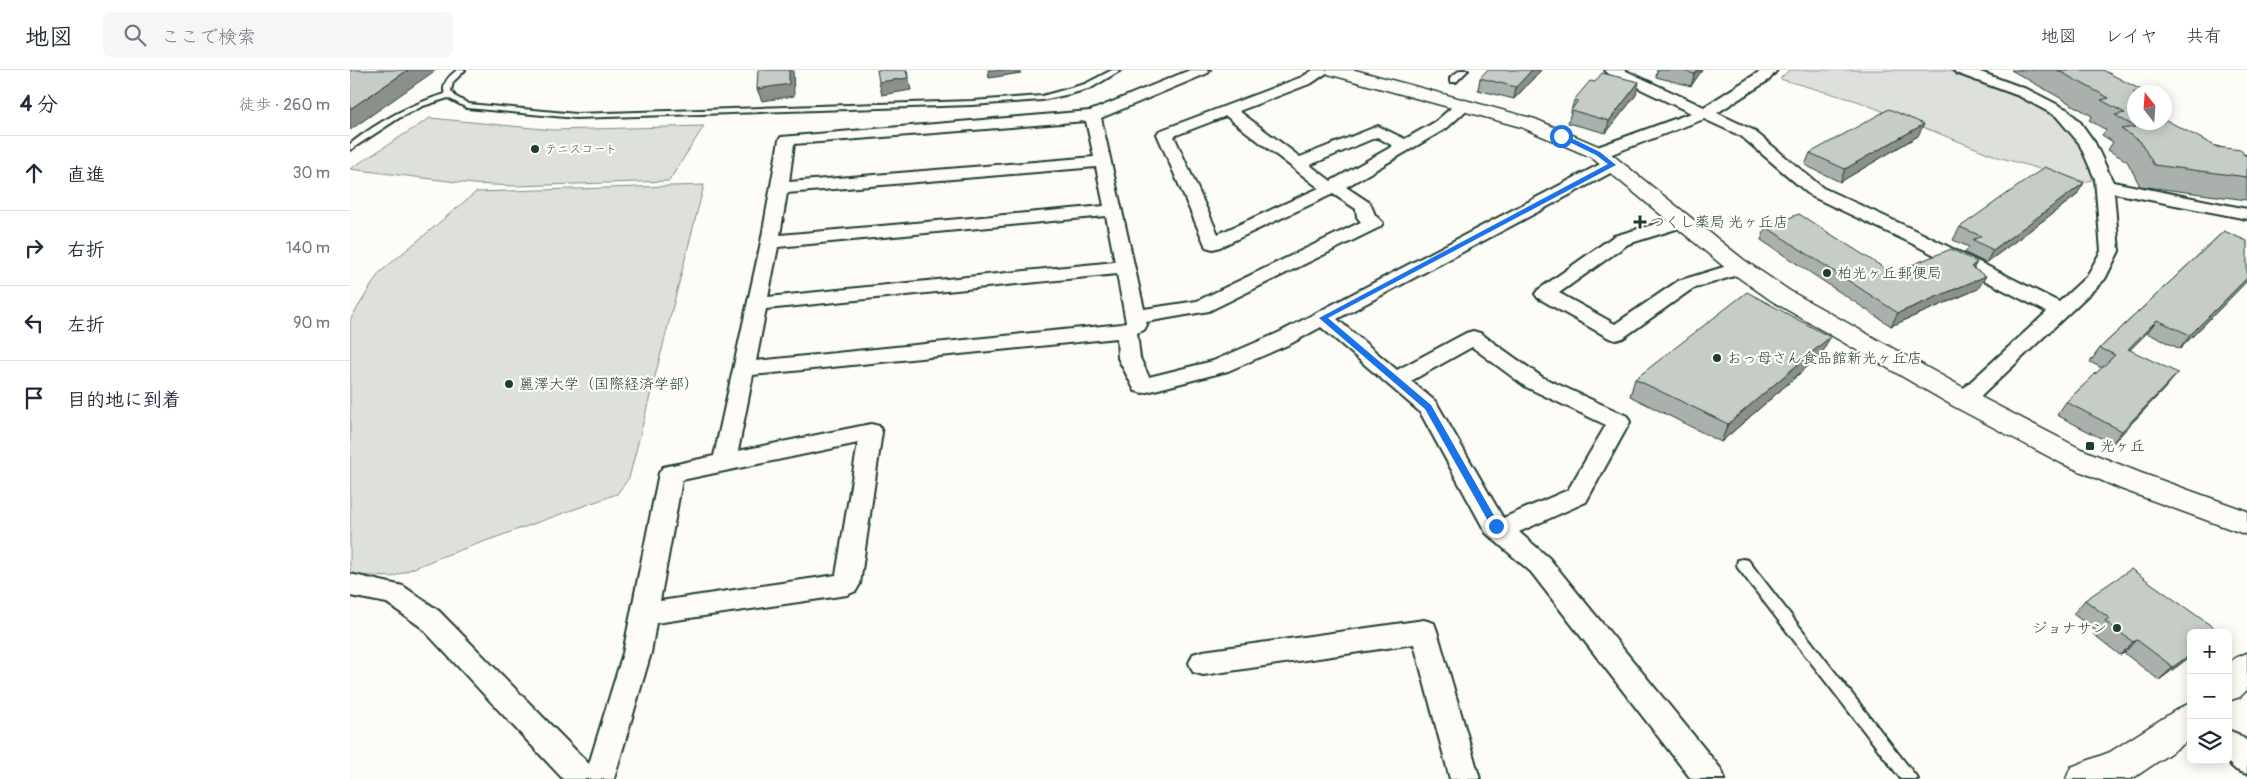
<!DOCTYPE html>
<html lang="ja">
<meta charset="utf-8">
<style>
:root{--surface:#fff;--page:#f6f6f7;--text:#1f2937;--muted:#747a83;--line:#e0e1e3}
body{margin:0;font-family:Pangolin,"Klee One",sans-serif;background:var(--page);color:var(--text)}
.controls{position:absolute;right:15px;bottom:15px;display:grid;overflow:hidden;border-radius:8px;box-shadow:0 2px 12px #0003}
.controls button{width:45px;height:45px;display:grid;place-items:center;padding:0;border:0;border-bottom:1px solid var(--line);background:var(--surface);color:var(--text);font:25px sans-serif}
.compass{position:absolute;left:1777px;top:15px;width:45px;height:45px;border-radius:50%;background:var(--surface);box-shadow:0 2px 12px #0003;rotate:343deg}
.stop{position:absolute;width:15px;height:15px;margin:-11px;border:4px solid #1a73e8;border-radius:50%;background:#fff}
.stop.end{background:#1a73e8;border-color:#fff;box-shadow:0 1px 5px #0008}
.list{margin:0;padding:0;list-style:none}
h2{display:flex;justify-content:space-between;align-items:center;height:65px;margin:0;padding:0 20px;font-size:21px}
h2 small{font-size:16px;font-weight:400;color:var(--muted)}
.list li{display:grid;grid-template-columns:32px 1fr auto;gap:15px;align-items:center;box-sizing:border-box;height:75px;padding:0 20px;border-top:1px solid var(--line)}
.list b{display:block;font-size:19px;white-space:nowrap}
.list em{font-size:16px;font-style:normal;color:var(--muted)}
.icon{flex:none;width:28px;height:28px;fill:none;stroke:currentColor;stroke-width:2;stroke-linecap:round;stroke-linejoin:round}
.map{position:relative;flex:none;width:1897px;height:709px;overflow:hidden}
header{display:flex;align-items:center;gap:30px;box-sizing:border-box;height:70px;padding:0 25px;background:var(--surface);border-bottom:1px solid var(--line)}
header strong{font-size:24px}
nav{display:flex;gap:28px;margin-inline-start:auto;font-size:18px}
.search{width:350px;height:45px;background:var(--page);display:flex;align-items:center;gap:12px;box-sizing:border-box;padding:0 18px;border-radius:8px;color:var(--muted);font-size:19px}
main{display:flex}
aside{flex:1;background:var(--surface)}
.map>svg:first-child{display:block}
.green{fill:#dde0db;stroke:#7e8e88}
.lines{fill:none;stroke-linecap:round;stroke-linejoin:round}
.lane-casing{stroke:#1f3d34;stroke-width:4}
.street-casing{stroke:#1f3d34;stroke-width:4}
.secondary-casing{stroke:#1f3d34;stroke-width:3}
.lane{fill:#fdfcf7;fill-rule:evenodd}
.street{fill:#fdfcf7;fill-rule:evenodd}
.secondary{fill:#fdfcf7;fill-rule:evenodd}
.wall{fill:#aab0ab;stroke:#1f3d34}
.shaded-wall{fill:#8b908b;stroke:#1f3d34}
.building{fill:#c6cdc7;stroke:#1f3d34}
.route{fill:#1a73e8}
.poi-dot{fill:#1f3d34;stroke:#fdfcf7;stroke-width:2}
.labels{text-anchor:middle;dominant-baseline:central;stroke-width:4.5;stroke-linejoin:round;paint-order:stroke}
.far-poi-label{font-size:12px;fill:#1f3d34;stroke:#fdfcf7;text-anchor:start}
.poi-label{font-size:15px;fill:#1f3d34;stroke:#fdfcf7;text-anchor:start}
</style>
<header>
<strong>地図</strong>
<div class="search"><svg class="icon" aria-label="search" viewBox="0 0 24 24"><circle cx="10" cy="10" r="6"/><path d="M15 15l6 6"/></svg>ここで検索</div>
<nav><a>地図</a><a>レイヤ</a><a>共有</a></nav>
</header>
<main>
<aside>
<h2>4 分<small>徒歩 · 260 m</small></h2>
<ul class="list">
<li><svg class="icon" aria-label="ahead" viewBox="0 0 24 24"><path d="M12 20V5M6 11l6-6 6 6"/></svg><div><b>直進</b></div><em>30 m</em></li>
<li><svg class="icon" aria-label="right" viewBox="0 0 24 24"><path d="M7 20v-9h11M14 6l5 5-5 5"/></svg><div><b>右折</b></div><em>140 m</em></li>
<li><svg class="icon" aria-label="left" viewBox="0 0 24 24"><path d="M17 20v-9H6M10 6l-5 5 5 5"/></svg><div><b>左折</b></div><em>90 m</em></li>
<li><svg class="icon" aria-label="arrive" viewBox="0 0 24 24"><path d="M6 21V4h12l-3 4 3 4H6"/></svg><div><b>目的地に到着</b></div></li>
</ul>
</aside>
<div class="map">
<svg width="1897" height="709" viewBox="0 0 1897 709">
<rect width="100%" height="100%" fill="#fdfcf7"/>
<filter id="ink" filterUnits="userSpaceOnUse"><feTurbulence type="fractalNoise" baseFrequency=".02" numOctaves="2"/><feDisplacementMap in="SourceGraphic" scale="10" xChannelSelector="R" yChannelSelector="G"/><feConvolveMatrix kernelMatrix="1 2 1 2 8 2 1 2 1" color-interpolation-filters="sRGB"/></filter>
<g filter="url(#ink)">
<g class="green">
<path d="M 1439,0 L 1599,0 C 1631,9 1694,31 1716,55 C 1729,71 1736,90 1745,109 L 1735,112 L 1648,87 L 1507,31 L 1430,9 Z"/>
<path d="M 80,48 L 203,60 L 354,56 L 319,111 L 166,116 L 123,114 L 0,99 Z"/>
<path d="M 354,115 L 279,408 L 267,424 L 91,487 L 42,507 L 0,505 L 0,250 L 29,203 L 126,122 Z"/>
</g>
<g class="lines">
<g class="lane-casing">
<g id="lane">
<path d="M 107,0 L 115,0 L 103,12 L 101,21 L 106,27 L 119,34 L 226,44 L 622,31 L 692,26 L 735,14 L 762,0 L 771,0 L 741,18 L 720,24 L 692,30 L 622,35 L 226,48 L 117,38 L 98,28 L 73,36 L 49,48 L 0,80 L 0,74 C 29,51 59,35 95,24 C 91,14 99,6 107,0 Z"/>
<path d="M 1110,0 L 1118,0 L 1106,12 L 1100,12 L 1100,8 Z"/>
<path d="M 1393,489 L 1398,490 L 1568,709 L 1551,709 L 1388,498 L 1387,494 L 1388,490 Z"/>
</g>
</g>
<g class="street-casing">
<g id="street">
<path d="M 840,0 L 860,0 L 858,3 L 751,48 L 794,239 L 847,231 L 1011,152 L 1007,147 L 1006,139 L 983,124 L 870,177 L 863,179 L 856,177 L 807,64 L 809,61 L 952,7 L 963,0 L 981,0 L 962,13 L 889,41 L 950,87 L 1028,56 L 1055,69 L 1085,52 L 1108,32 L 1120,32 L 1122,35 L 1097,58 L 996,117 L 1020,133 L 1025,145 L 1033,153 L 1030,157 L 859,241 L 796,252 L 797,255 L 794,260 L 787,263 L 790,288 L 799,307 L 863,291 L 928,263 L 1256,91 L 1268,91 L 1270,95 L 1268,99 L 987,249 L 1047,300 L 1116,263 L 1123,261 L 1130,263 L 1192,307 L 1277,346 L 1280,352 L 1236,432 L 1169,462 L 1199,488 L 1371,699 L 1375,709 L 1341,709 L 1181,502 L 1136,463 L 1070,342 L 971,257 L 942,273 L 878,301 L 793,323 L 785,321 L 768,288 L 767,268 L 403,305 L 388,381 L 521,354 L 529,356 L 532,362 L 510,514 L 506,521 L 497,525 L 306,553 L 301,583 L 264,709 L 213,709 L 71,557 L 37,533 L 0,526 L 0,504 L 53,516 L 89,541 L 239,694 L 273,583 L 309,403 L 313,397 L 364,386 L 411,172 L 429,70 L 431,67 L 740,41 ZM 876,46 L 969,118 L 868,164 L 824,66 ZM 736,51 L 744,87 L 439,112 L 444,74 ZM 1027,67 L 1043,76 L 981,111 L 960,95 ZM 746,97 L 754,136 L 430,165 L 437,123 ZM 756,146 L 765,192 L 418,227 L 428,177 ZM 767,204 L 776,252 L 772,254 L 406,291 L 416,239 ZM 1122,277 L 1176,317 L 1256,355 L 1218,420 L 1153,448 L 1086,332 L 1061,311 ZM 508,373 L 486,505 L 310,531 L 332,410 Z"/>
<path d="M 1255,0 L 1274,0 L 1354,37 L 1412,0 L 1427,0 L 1419,10 L 1367,43 L 1403,60 L 1473,118 L 1573,164 L 1709,232 L 1737,206 L 1751,181 L 1745,109 L 1729,73 L 1706,46 L 1669,26 L 1606,3 L 1604,0 L 1625,0 L 1679,20 L 1718,40 L 1730,52 L 1745,73 L 1763,112 L 1897,139 L 1897,149 L 1764,123 L 1769,181 L 1755,209 L 1622,335 L 1614,338 L 1606,335 L 1603,330 L 1606,325 L 1697,242 L 1559,172 L 1461,126 L 1391,66 L 1354,49 L 1254,87 L 1242,87 L 1240,83 L 1242,79 L 1341,43 L 1257,3 Z"/>
<path d="M 1333,146 L 1339,147 L 1342,151 L 1339,155 L 1278,174 L 1209,223 L 1265,254 L 1328,211 L 1390,192 L 1397,194 L 1400,198 L 1397,202 L 1342,219 L 1273,268 L 1266,270 L 1259,268 L 1188,228 L 1185,224 L 1188,220 L 1264,166 Z"/>
<path d="M 1074,550 L 1084,553 L 1087,561 L 1130,709 L 1100,709 L 1064,574 L 853,605 L 843,602 L 839,593 L 843,584 L 853,581 Z"/>
<path d="M 1878,660 L 1888,664 L 1897,671 L 1897,704 L 1886,700 L 1875,690 L 1878,690 Z"/>
</g>
</g>
<g class="secondary-casing">
<g id="secondary">
<path d="M 975,0 L 1005,0 L 1185,49 L 1255,79 L 1394,190 L 1440,221 L 1623,323 L 1731,379 L 1791,403 L 1897,441 L 1897,465 L 1771,419 L 1711,393 L 1605,337 L 1422,231 L 1378,200 L 1241,87 L 1171,57 L 978,4 Z"/>
<path d="M 1897,583 L 1897,620 L 1890,627 L 1878,631 L 1878,594 L 1885,588 Z"/>
<path d="M 1841,633 L 1841,669 L 1785,707 L 1780,709 L 1716,709 L 1721,697 L 1760,682 L 1829,638 Z"/>
</g>
</g>
<use href="#lane" class="lane"/>
<use href="#street" class="street"/>
<use href="#secondary" class="secondary"/>
</g>
<g class="wall">
<path d="M 1191,0 L 1164,29 L 1128,20 L 1130,8 Z"/>
<path d="M 1307,0 L 1352,0 L 1341,16 L 1306,7 Z"/>
<path d="M 1661,0 L 1753,0 L 1784,52 L 1897,85 L 1897,130 L 1790,116 L 1777,91 L 1758,80 L 1763,72 L 1752,65 L 1756,60 L 1739,50 L 1742,46 Z"/>
<path d="M 1286,25 L 1256,63 L 1218,53 L 1224,30 Z"/>
<path d="M 1568,66 L 1490,112 L 1455,95 L 1460,83 Z"/>
<path d="M 1726,126 L 1636,193 L 1615,183 L 1619,177 L 1603,170 L 1610,157 Z"/>
<path d="M 1416,157 L 1542,203 L 1624,198 L 1628,219 L 1541,256 L 1411,170 Z"/>
<path d="M 1874,161 L 1897,211 L 1830,279 L 1797,263 L 1780,280 L 1817,316 L 1762,374 L 1707,345 L 1716,332 L 1752,298 L 1740,292 L 1750,278 Z"/>
<path d="M 1472,284 L 1371,372 L 1280,326 L 1285,309 Z"/>
<path d="M 1735,530 L 1841,586 L 1809,610 L 1774,583 L 1770,585 L 1743,564 L 1746,561 L 1723,544 Z"/>
</g>
<g class="shaded-wall">
<path d="M 58,0 L 86,0 L 0,60 L 0,39 Z"/>
<path d="M 439,0 L 443,0 L 444,26 L 412,31 L 407,19 Z"/>
<path d="M 556,0 L 557,0 L 561,20 L 532,25 L 529,12 Z"/>
<path d="M 638,0 L 671,0 L 671,3 L 639,8 Z"/>
<path d="M 1182,0 L 1191,0 L 1164,29 L 1166,17 Z"/>
<path d="M 1348,0 L 1352,0 L 1341,16 L 1345,4 Z"/>
<path d="M 1289,12 L 1286,25 L 1256,63 L 1259,51 Z"/>
<path d="M 1574,54 L 1568,66 L 1490,112 L 1495,99 Z"/>
<path d="M 1734,113 L 1726,126 L 1636,193 L 1643,180 Z"/>
<path d="M 1627,192 L 1620,205 L 1621,197 Z"/>
<path d="M 1636,206 L 1628,219 L 1541,256 L 1548,243 Z"/>
<path d="M 1897,208 L 1897,211 L 1830,279 L 1840,265 Z"/>
<path d="M 1807,250 L 1797,263 L 1768,292 L 1778,279 Z"/>
<path d="M 1480,267 L 1472,284 L 1371,372 L 1378,354 Z"/>
<path d="M 1828,303 L 1817,316 L 1762,374 L 1772,361 Z"/>
<path d="M 1787,570 L 1774,583 L 1770,585 L 1783,572 Z"/>
<path d="M 1841,584 L 1841,586 L 1809,610 L 1823,597 Z"/>
</g>
<g class="building">
<path d="M 0,0 L 58,0 L 0,39 Z"/>
<path d="M 408,0 L 439,0 L 439,14 L 407,19 Z"/>
<path d="M 527,0 L 556,0 L 558,8 L 529,12 Z"/>
<path d="M 1137,0 L 1182,0 L 1166,17 L 1130,8 Z"/>
<path d="M 1329,0 L 1348,0 L 1345,4 Z"/>
<path d="M 1707,0 L 1753,0 L 1795,22 L 1784,22 L 1784,52 L 1814,52 L 1814,49 L 1867,77 L 1891,80 L 1894,85 L 1897,85 L 1897,107 L 1804,95 L 1790,71 L 1771,59 L 1785,57 L 1765,45 L 1775,43 L 1751,30 L 1759,28 Z"/>
<path d="M 1252,3 L 1289,12 L 1259,51 L 1221,40 L 1228,31 L 1224,30 L 1240,11 L 1245,12 Z"/>
<path d="M 1539,39 L 1574,54 L 1495,99 L 1460,83 Z"/>
<path d="M 1695,97 L 1734,113 L 1643,180 L 1623,170 L 1631,166 L 1610,157 Z"/>
<path d="M 1449,144 L 1542,203 L 1601,179 L 1627,192 L 1621,197 L 1636,206 L 1548,243 L 1416,157 Z"/>
<path d="M 1874,161 L 1897,171 L 1897,208 L 1840,265 L 1807,250 L 1778,279 L 1828,303 L 1772,361 L 1716,332 L 1765,285 L 1750,278 Z"/>
<path d="M 1397,222 L 1480,267 L 1378,354 L 1285,309 Z"/>
<path d="M 1781,499 L 1870,562 L 1841,563 L 1841,584 L 1823,597 L 1787,570 L 1783,572 L 1755,551 L 1759,548 L 1735,530 Z"/>
</g>
</g>
<path class="route" d="M 1209,64 L 1213,64 L 1250,82 L 1266,95 L 978,248 L 1081,335 L 1150,456 L 1146,459 L 1142,458 L 1075,339 L 969,248 L 1258,94 L 1246,85 L 1209,67 Z"/>
<g class="poi-dot">
<circle cx="185" cy="79" r="5"/>
<path d="M1287.5 144.5h5v5h5v5h-5v5h-5v-5h-5v-5h5z"/>
<circle cx="1477" cy="203" r="5"/>
<circle cx="1367" cy="288" r="5"/>
<circle cx="159" cy="314" r="5"/>
<rect x="1735" y="371" width="10" height="10" rx="2.5"/>
<circle cx="1767" cy="558" r="5"/>
</g>
<g class="labels">
<g class="far-poi-label">
<text x="195" y="79">テニスコート</text>
</g>
<g class="poi-label">
<text x="1300" y="152">つくし薬局 光ヶ丘店</text>
<text x="1487" y="203">柏光ヶ丘郵便局</text>
<text x="1377" y="288">おっ母さん食品館新光ヶ丘店</text>
<text x="169" y="314">麗澤大学（国際経済学部）</text>
<text x="1750" y="376">光ヶ丘</text>
<text x="1757" y="558" text-anchor="end">ジョナサン</text>
</g>
</g>
</svg>
<div class="controls">
<button>+</button>
<button>−</button>
<button><svg class="icon" aria-label="layers" viewBox="0 0 24 24"><path d="M12 4l9 5-9 5-9-5zM3 14l9 5 9-5"/></svg></button>
</div>
<svg class="compass" viewBox="-18 -18 36 36"><path d="M0-13l5 13h-10z" fill="#e53935"/><path d="M0 13l5-13h-10z" fill="#747a83"/></svg>
<div class="stop" style="left:1211px;top:66px"></div>
<div class="stop end" style="left:1146px;top:456px"></div>
</div>
</main>
